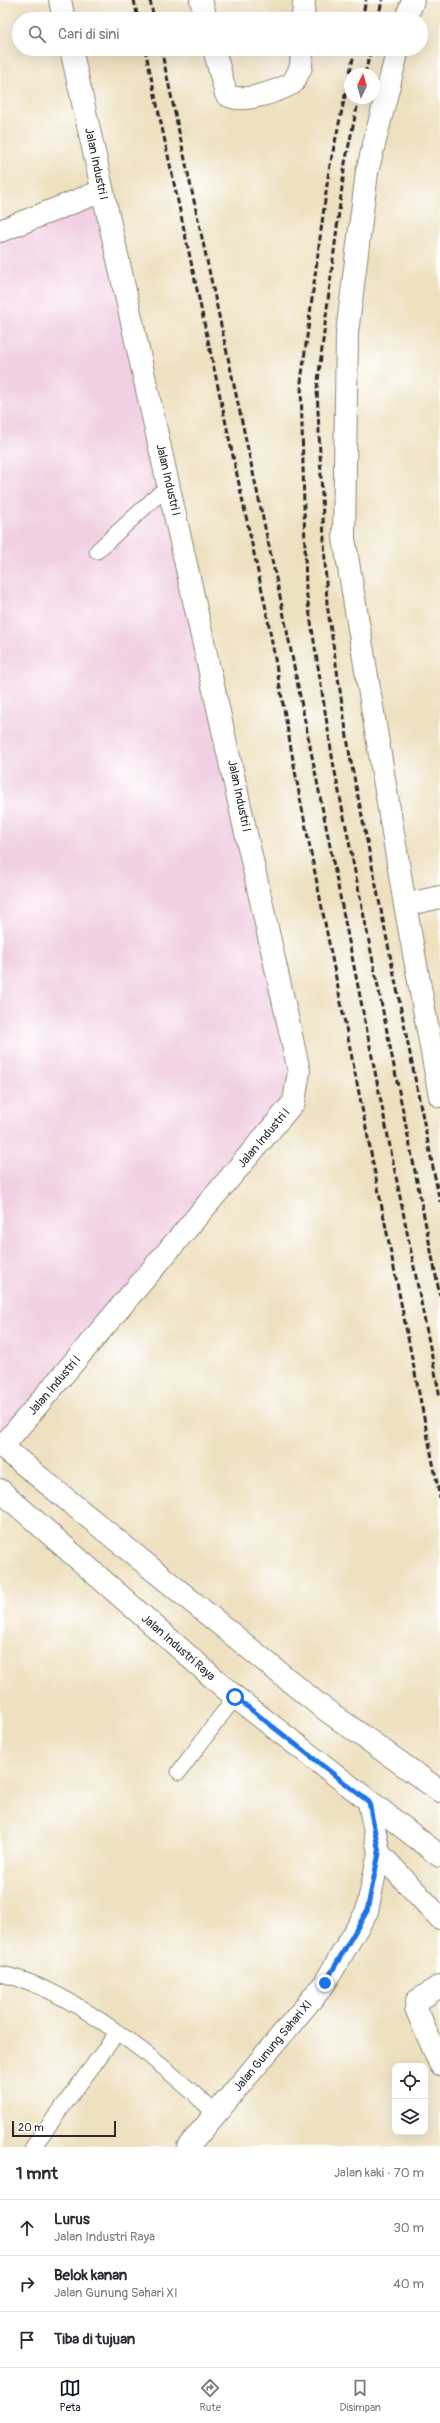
<!DOCTYPE html>
<html lang="id">
<meta charset="utf-8">
<style>
:root{--surface:#fff;--page:#f7f7f7;--text:#2b2b33;--muted:#7c7c81;--line:#e1e1e2;--accent:#111827}
body{margin:0;font-family:Pangolin,sans-serif;background:var(--page);color:var(--text)}
.controls{position:absolute;right:12px;bottom:12px;display:grid;overflow:hidden;border-radius:8px;box-shadow:0 4px 16px #0002}
.controls button{width:36px;height:36px;display:grid;place-items:center;padding:0;border:0;border-bottom:1px solid var(--line);background:var(--surface);color:var(--text);font:20px sans-serif}
.compass{position:absolute;left:344px;top:68px;width:36px;height:36px;border-radius:50%;background:var(--surface);box-shadow:0 4px 16px #0002;rotate:5deg}
.scale{position:absolute;left:12px;bottom:10px;width:104px;box-sizing:border-box;padding-left:4px;border:2px solid #2b2b2b;border-top:0;font-size:11px;line-height:14px;white-space:nowrap;color:#2b2b2b;-webkit-text-stroke:3px #fff;paint-order:stroke}
.stop{position:absolute;width:12px;height:12px;margin:-9px;border:3px solid #1a73e8;border-radius:50%;background:#fff}
.stop.end{background:#1a73e8;border-color:#fff;box-shadow:0 1px 4px #0008}
.list{margin:0;padding:0;list-style:none}
h2{display:flex;justify-content:space-between;align-items:center;height:52px;margin:0;padding:0 16px;font-size:17px}
h2 small{font-size:13px;font-weight:400;color:var(--muted)}
.list li{display:grid;grid-template-columns:26px 1fr auto;gap:12px;align-items:center;box-sizing:border-box;height:56px;padding:0 16px;border-top:1px solid var(--line)}
.list b{display:block;font-size:15px;white-space:nowrap}
.list p{margin:0;font-size:13px;white-space:nowrap;color:var(--muted)}
.list em{font-size:13px;font-style:normal;color:var(--muted)}
.icon{flex:none;width:22px;height:22px;fill:none;stroke:currentColor;stroke-width:2;stroke-linecap:round;stroke-linejoin:round}
.map{position:relative;flex:none;width:440px;height:2147px;overflow:hidden}
.search{position:absolute;background:var(--surface);box-shadow:0 4px 16px #0002;left:12px;right:12px;top:12px;height:44px;display:flex;align-items:center;gap:10px;box-sizing:border-box;padding:0 14px;border-radius:22px;color:var(--muted);font-size:15px}
.sheet{height:220px;background:var(--surface)}
nav{display:flex;justify-content:space-around;align-items:center;box-sizing:border-box;height:56px;border-top:1px solid var(--line);background:var(--surface);font-size:11px;color:var(--muted)}
nav a{display:grid;justify-items:center;gap:2px}
nav .on{color:var(--accent)}
.map>svg:first-child{display:block}
.built{fill:#f1d0e3}
.lines{fill:none;stroke-linecap:round;stroke-linejoin:round}
.service-casing{stroke:#8c8676;stroke-width:17}
.minor-casing{stroke:#8c8676;stroke-width:24}
.secondary-casing{stroke:#8c8676;stroke-width:24}
.service{stroke:#fff;stroke-width:15}
.minor{stroke:#fff;stroke-width:22}
.secondary{stroke:#fff;stroke-width:22}
.rail{stroke:#2b2b2b;stroke-width:3;stroke-dasharray:6 3;stroke-linecap:butt}
.route{stroke:#1a73e8;stroke-width:5}
.labels{text-anchor:middle;dominant-baseline:central;stroke-width:3.5;stroke-linejoin:round;paint-order:stroke}
.street-label{font-size:12px;fill:#2b2b2b;stroke:#fff}
</style>
<div class="map">
<svg width="440" height="2147" viewBox="0 0 440 2147">
<rect width="100%" height="100%" fill="#fff"/>
<filter id="ink" filterUnits="userSpaceOnUse"><feTurbulence type="fractalNoise" baseFrequency=".025" numOctaves="2"/><feDisplacementMap in="SourceGraphic" scale="8" xChannelSelector="R" yChannelSelector="G"/><feConvolveMatrix kernelMatrix="1 2 1 2 8 2 1 2 1" color-interpolation-filters="sRGB"/></filter>
<filter id="wash" filterUnits="userSpaceOnUse"><feTurbulence type="fractalNoise" baseFrequency=".012" numOctaves="4" result="noise"/><feDisplacementMap in="SourceGraphic" scale="16" xChannelSelector="R" yChannelSelector="G"/><feGaussianBlur stdDeviation="0.9" result="paint"/><feColorMatrix in="noise" values="0 0 0 0 0 0 0 0 0 0 0 0 0 0 0 0 0 1.4 0 .05"/><feComposite in="paint" operator="in"/></filter>
<g filter="url(#wash)">
<rect width="100%" height="100%" fill="#eee1c0"/>
<path class="built" d="M 99,194 L 299,1071 L 294,1102 L 0,1442 L 0,240 Z"/>
</g>
<g filter="url(#ink)">
<g class="lines">
<g class="service-casing">
<g id="service">
<path d="M 97,551 L 169,485"/>
<path d="M 179,1772 L 235,1697"/>
<path d="M 0,1974 C 67,1985 166,2066 215,2113"/>
<path d="M 33,2147 L 117,2033"/>
</g>
</g>
<g class="minor-casing">
<g id="minor">
<path d="M 60,0 L 64,19"/>
<path d="M 201,0 L 206,19"/>
<path d="M 303,19 L 304,0"/>
<path d="M 406,19 L 413,0"/>
<path d="M 214,49 L 226,94 C 239,106 280,90 293,83 L 301,67 L 302,49"/>
<path d="M 398,49 L 367,172 L 347,333 L 344,538 L 405,905 L 440,1096"/>
<path d="M 0,231 L 102,191"/>
<path d="M 405,905 L 440,897"/>
<path id="s1" d="M 2,1447 L 294,1102 L 299,1071 L 71,49"/>
<path d="M 379,1853 L 440,1918"/>
<path d="M 440,1986 L 417,2001 L 416,2008 L 440,2064"/>
<path id="s2" d="M 188,2147 L 325,1983 L 367,1911 L 379,1853 L 369,1802"/>
</g>
</g>
<g class="secondary-casing">
<g id="secondary">
<path d="M 0,1445 L 319,1705 L 440,1791"/>
<path id="s3" d="M 0,1490 L 235,1697 L 440,1856"/>
</g>
</g>
<use href="#service" class="service"/>
<use href="#minor" class="minor"/>
<use href="#secondary" class="secondary"/>
<g class="rail">
<path d="M 134,0 L 138,19"/>
<path d="M 150,0 L 154,19"/>
<path d="M 362,19 L 366,0"/>
<path d="M 378,19 L 382,0"/>
<path d="M 145,49 L 266,609 L 299,793 L 440,1498"/>
<path d="M 161,49 L 282,606 L 440,1397"/>
<path d="M 355,49 L 329,170 L 301,382 L 306,590 L 333,762 L 440,1296"/>
<path d="M 365,74 L 371,49"/>
<path d="M 359,98 L 345,163 L 317,389 L 327,604 L 350,757 L 440,1202"/>
</g>
</g>
</g>
<g class="lines" filter="url(#ink)">
<path class="route" d="M 235,1697 L 369,1802 L 379,1853 L 367,1911 L 325,1983"/>
</g>
<g class="labels">
<g class="street-label">
<text transform="translate(96 164) rotate(78)">Jalan Industri I</text>
<text transform="translate(168 480) rotate(77)">Jalan Industri I</text>
<text transform="translate(239 796) rotate(78)">Jalan Industri I</text>
<text stroke="none"><textPath href="#s1" startOffset="405">Jalan Industri I</textPath></text>
<text stroke="none"><textPath href="#s1" startOffset="81">Jalan Industri I</textPath></text>
<text stroke="none"><textPath href="#s3" startOffset="238">Jalan Industri Raya</textPath></text>
<text stroke="none"><textPath href="#s2" startOffset="132">Jalan Gunung Sahari XI</textPath></text>
</g>
</g>
</svg>
<div class="controls">
<button><svg class="icon" aria-label="locate" viewBox="0 0 24 24"><circle cx="12" cy="12" r="6"/><path d="M12 2v4M12 18v4M2 12h4M18 12h4"/></svg></button>
<button><svg class="icon" aria-label="layers" viewBox="0 0 24 24"><path d="M12 4l9 5-9 5-9-5zM3 14l9 5 9-5"/></svg></button>
</div>
<svg class="compass" viewBox="-18 -18 36 36"><path d="M0-13l5 13h-10z" fill="#e53935"/><path d="M0 13l5-13h-10z" fill="#7c7c81"/></svg>
<div class="scale">20 m</div>
<div class="stop" style="left:235px;top:1697px"></div>
<div class="stop end" style="left:325px;top:1983px"></div>
<div class="search"><svg class="icon" aria-label="search" viewBox="0 0 24 24"><circle cx="10" cy="10" r="6"/><path d="M15 15l6 6"/></svg>Cari di sini</div>
</div>
<section class="sheet">
<h2>1 mnt<small>Jalan kaki · 70 m</small></h2>
<ul class="list">
<li><svg class="icon" aria-label="ahead" viewBox="0 0 24 24"><path d="M12 20V5M6 11l6-6 6 6"/></svg><div><b>Lurus</b><p>Jalan Industri Raya</p></div><em>30 m</em></li>
<li><svg class="icon" aria-label="right" viewBox="0 0 24 24"><path d="M7 20v-9h11M14 6l5 5-5 5"/></svg><div><b>Belok kanan</b><p>Jalan Gunung Sahari XI</p></div><em>40 m</em></li>
<li><svg class="icon" aria-label="arrive" viewBox="0 0 24 24"><path d="M6 21V4h12l-3 4 3 4H6"/></svg><div><b>Tiba di tujuan</b></div></li>
</ul>
</section>
<nav>
<a class="on"><svg class="icon" aria-label="map" viewBox="0 0 24 24"><path d="M3 6l6-2 6 2 6-2v14l-6 2-6-2-6 2zM9 4v14M15 6v14"/></svg>Peta</a>
<a><svg class="icon" aria-label="directions" viewBox="0 0 24 24"><path d="M12 3l9 9-9 9-9-9zM9 14v-3h6M13 9l2 2-2 2"/></svg>Rute</a>
<a><svg class="icon" aria-label="saved" viewBox="0 0 24 24"><path d="M7 4h10v16l-5-4-5 4z"/></svg>Disimpan</a>
</nav>
